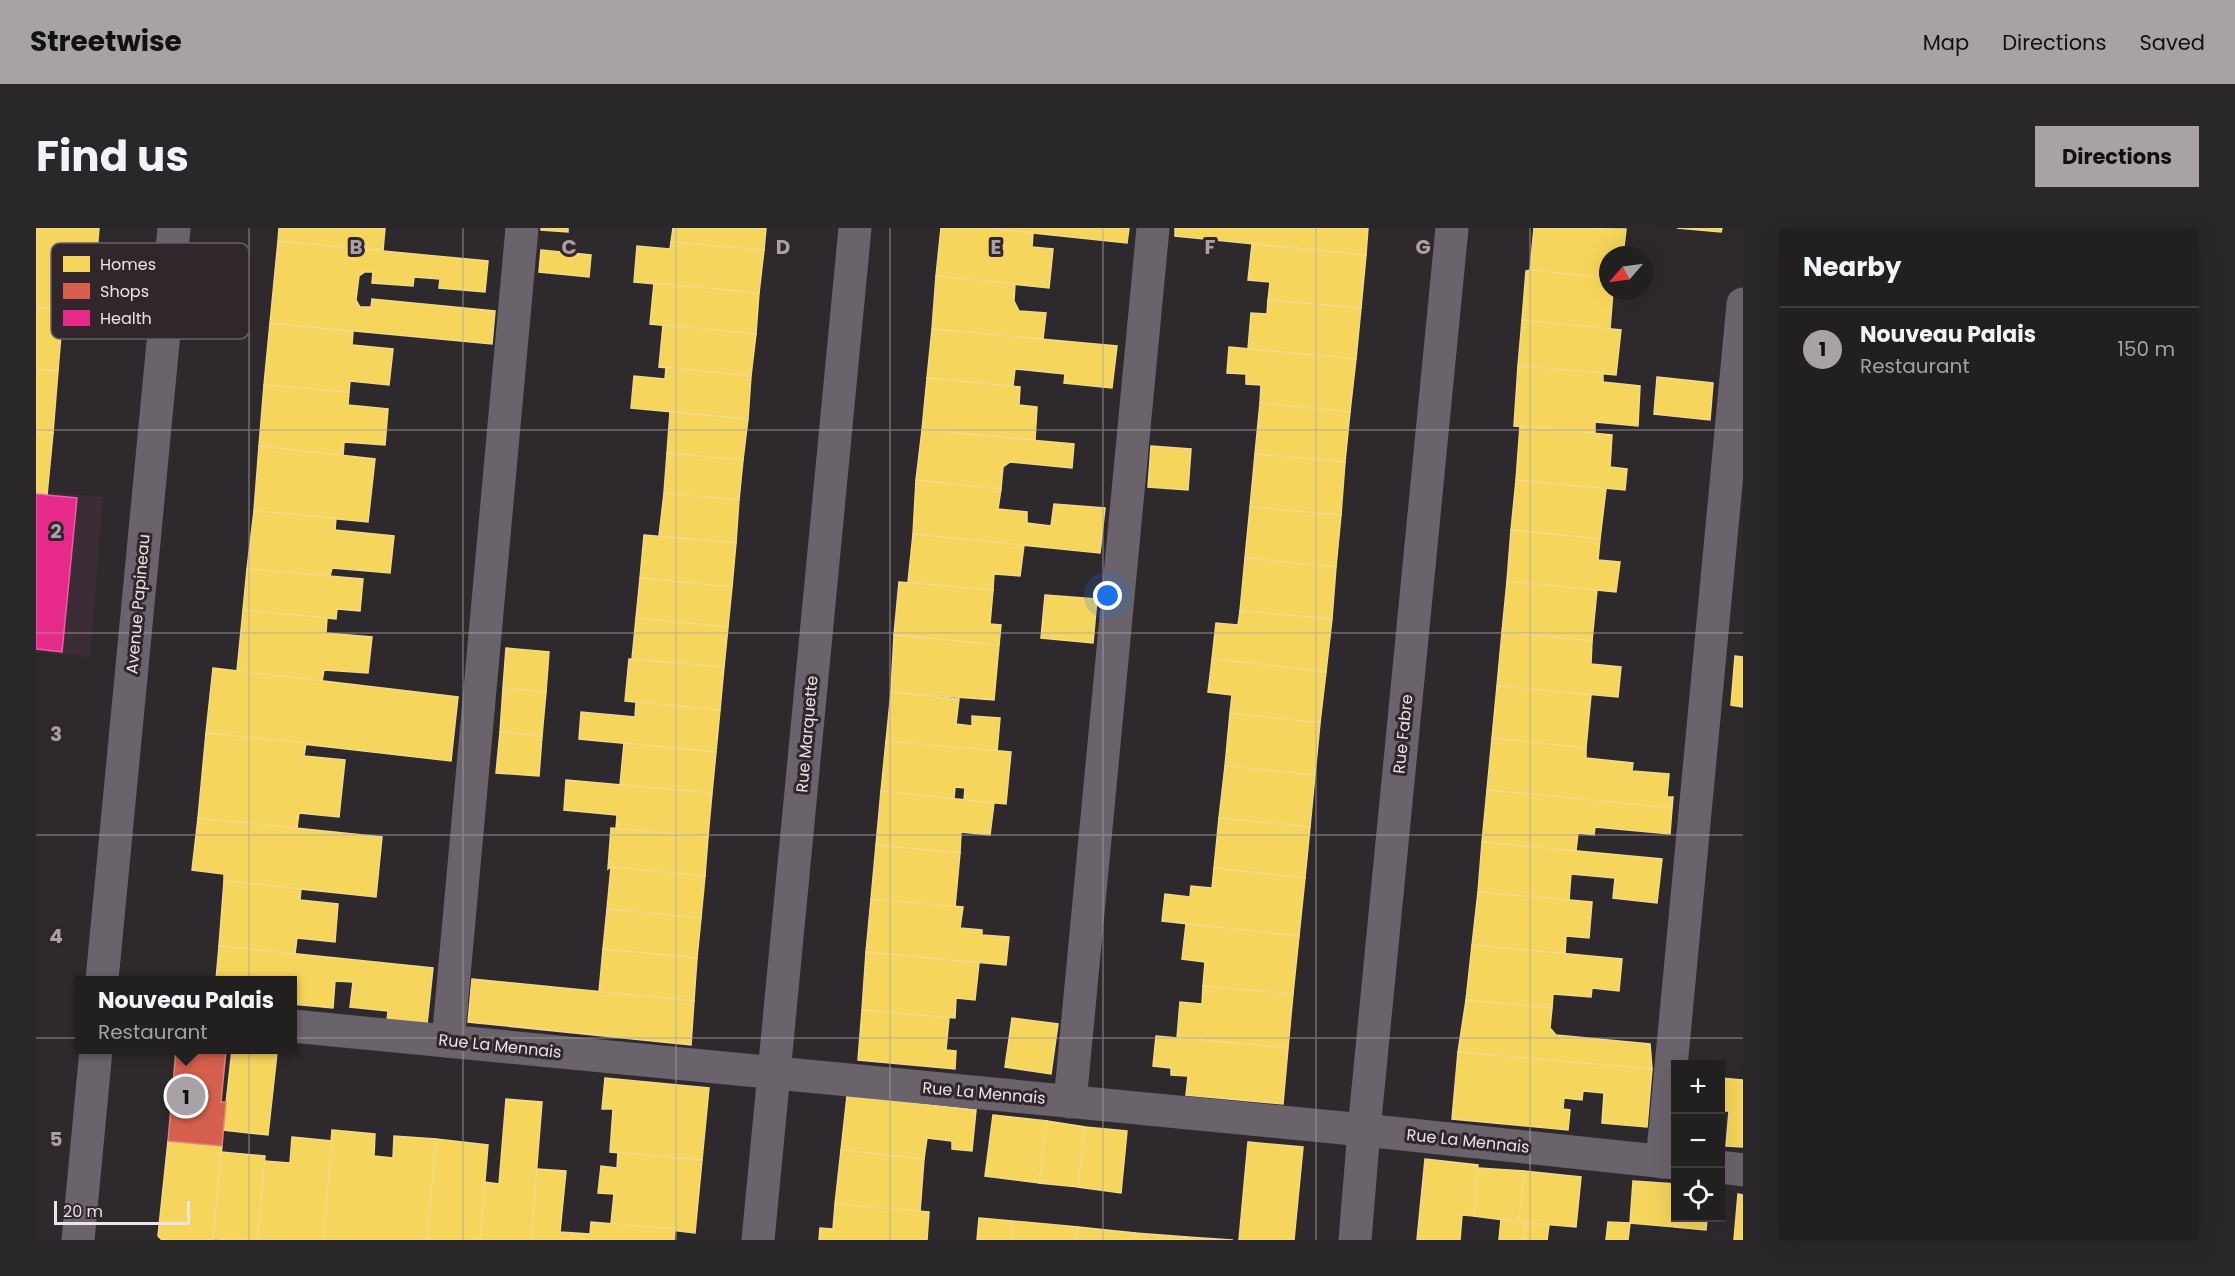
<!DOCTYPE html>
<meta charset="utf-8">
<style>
:root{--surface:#221f21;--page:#2a272a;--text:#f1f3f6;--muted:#a2a2a5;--line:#3f3d3f;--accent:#a8a2a6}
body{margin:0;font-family:Poppins,sans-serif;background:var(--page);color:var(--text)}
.controls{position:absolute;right:18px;bottom:18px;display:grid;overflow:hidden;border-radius:0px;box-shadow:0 6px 24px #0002}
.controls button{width:54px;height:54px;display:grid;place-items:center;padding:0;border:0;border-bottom:2px solid var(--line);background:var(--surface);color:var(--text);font:30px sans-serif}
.compass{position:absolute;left:1563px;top:18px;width:54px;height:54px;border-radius:50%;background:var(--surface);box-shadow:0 6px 24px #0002;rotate:242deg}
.scale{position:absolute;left:18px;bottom:15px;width:136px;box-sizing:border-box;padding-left:6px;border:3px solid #eae3e7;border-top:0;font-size:16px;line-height:21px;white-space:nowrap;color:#eae3e7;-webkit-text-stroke:4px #31262c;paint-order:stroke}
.you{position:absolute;left:1072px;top:368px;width:21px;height:21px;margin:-15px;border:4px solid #fff;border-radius:50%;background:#1a73e8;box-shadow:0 0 0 9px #1a73e833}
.badge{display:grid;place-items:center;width:39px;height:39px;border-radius:50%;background:var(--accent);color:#111;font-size:20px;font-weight:700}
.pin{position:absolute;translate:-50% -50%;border:3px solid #fff;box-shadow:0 2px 6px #0006}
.popup{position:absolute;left:39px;top:748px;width:222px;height:78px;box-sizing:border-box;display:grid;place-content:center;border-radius:0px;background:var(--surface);filter:drop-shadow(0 2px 4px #0005);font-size:20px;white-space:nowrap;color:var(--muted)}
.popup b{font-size:22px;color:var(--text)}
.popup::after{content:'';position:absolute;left:50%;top:100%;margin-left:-12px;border:12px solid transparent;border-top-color:var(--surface)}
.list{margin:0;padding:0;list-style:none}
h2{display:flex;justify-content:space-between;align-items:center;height:78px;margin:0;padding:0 24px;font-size:26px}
h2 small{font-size:20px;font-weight:400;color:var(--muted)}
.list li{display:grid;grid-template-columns:39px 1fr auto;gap:18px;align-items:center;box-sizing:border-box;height:84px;padding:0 24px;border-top:2px solid var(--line)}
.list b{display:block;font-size:22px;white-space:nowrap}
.list p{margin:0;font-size:20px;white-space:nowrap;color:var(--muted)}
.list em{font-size:20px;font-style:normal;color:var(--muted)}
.icon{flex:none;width:33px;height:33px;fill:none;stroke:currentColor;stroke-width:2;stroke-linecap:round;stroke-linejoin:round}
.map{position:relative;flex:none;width:1707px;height:1012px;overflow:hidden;border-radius:0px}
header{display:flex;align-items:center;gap:36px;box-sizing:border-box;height:84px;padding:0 30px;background:var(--accent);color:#111}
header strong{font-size:28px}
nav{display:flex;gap:33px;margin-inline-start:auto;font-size:21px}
.intro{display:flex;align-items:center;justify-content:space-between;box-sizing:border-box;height:144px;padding:0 36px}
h1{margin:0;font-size:42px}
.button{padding:15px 27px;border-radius:0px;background:var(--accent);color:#111;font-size:21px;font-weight:700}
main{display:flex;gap:36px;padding:0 36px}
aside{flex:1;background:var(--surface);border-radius:0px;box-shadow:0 6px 24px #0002}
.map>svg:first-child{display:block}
.built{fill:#3c2c35}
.homes{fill:#f6d55c;stroke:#f2d986;stroke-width:1.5}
.shops{fill:#d6604d;stroke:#dc877b;stroke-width:1.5}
.health{fill:#e7298a;stroke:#e861a6;stroke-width:1.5}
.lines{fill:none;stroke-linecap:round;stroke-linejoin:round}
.minor{stroke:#6a636b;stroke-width:33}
.major{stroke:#6b636c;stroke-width:33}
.grid{fill:none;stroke:#a8a2a6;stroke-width:1.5;stroke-opacity:0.55}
.labels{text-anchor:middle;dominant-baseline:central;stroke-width:6;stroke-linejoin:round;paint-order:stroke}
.street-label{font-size:16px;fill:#eae3e7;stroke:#31262c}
.key{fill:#31262c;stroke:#685f64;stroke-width:1.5}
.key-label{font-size:16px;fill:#eae3e7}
.grid-label{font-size:20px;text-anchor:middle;font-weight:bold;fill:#a8a2a6;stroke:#31262c;stroke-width:6;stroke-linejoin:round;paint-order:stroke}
</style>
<header>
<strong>Streetwise</strong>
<nav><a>Map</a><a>Directions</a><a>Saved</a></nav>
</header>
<div class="intro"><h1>Find us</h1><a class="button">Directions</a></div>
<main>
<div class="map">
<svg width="1707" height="1012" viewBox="0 0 1707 1012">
<rect width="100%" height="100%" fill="#2e292c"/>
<path class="built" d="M 0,263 L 67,269 L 54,429 L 0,424 Z"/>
<g class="homes">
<path d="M 0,0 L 63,0 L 56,85 L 0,80 Z"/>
<path d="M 243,0 L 349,0 L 347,23 L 242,13 Z"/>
<path d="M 505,0 L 532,0 L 532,4 L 505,2 Z"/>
<path d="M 637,0 L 730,0 L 728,22 L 635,14 Z"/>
<path d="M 905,0 L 948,0 L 997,5 L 996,19 L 1017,21 L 1013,60 L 900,48 Z"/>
<path d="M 948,0 L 1093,0 L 1091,15 Z"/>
<path d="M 1139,0 L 1332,0 L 1330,27 L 1139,8 Z"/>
<path d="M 1498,0 L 1590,1 L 1587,27 L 1572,27 L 1572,50 L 1494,42 Z"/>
<path d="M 1641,0 L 1686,0 L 1685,4 Z"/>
<path d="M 242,13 L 452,33 L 449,64 L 403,60 L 404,51 L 378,49 L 377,58 L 336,55 L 337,44 L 329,44 L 323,48 L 320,72 L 324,79 L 335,79 L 336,71 L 459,83 L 456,116 L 234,95 Z"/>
<path d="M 635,14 L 728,22 L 723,65 L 598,54 L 601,18 L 634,21 Z"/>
<path d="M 1216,16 L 1330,27 L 1325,80 L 1232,72 L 1234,54 L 1212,52 Z"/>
<path d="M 505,22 L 555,27 L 553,49 L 503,44 Z"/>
<path d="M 1494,42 L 1572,50 L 1572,63 L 1577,63 L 1574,101 L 1486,92 L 1490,43 Z"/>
<path d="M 900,48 L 979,56 L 978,73 L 983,83 L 1010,85 L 1007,111 L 896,101 Z"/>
<path d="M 618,55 L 723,65 L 720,106 L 614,96 Z"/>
<path d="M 1232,72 L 1325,80 L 1320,131 L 1212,121 L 1215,85 L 1231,86 Z"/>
<path d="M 0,80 L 27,82 L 22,143 L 0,141 Z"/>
<path d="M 1486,92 L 1585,102 L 1580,147 L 1482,138 Z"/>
<path d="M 234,95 L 317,104 L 316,117 L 357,121 L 353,157 L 314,153 L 313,164 L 228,157 Z"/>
<path d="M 627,97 L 720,106 L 715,148 L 623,139 Z"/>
<path d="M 896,101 L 1081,118 L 1076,160 L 1028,155 L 1029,146 L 979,141 L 977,158 L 891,150 Z"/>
<path d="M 1193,119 L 1320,131 L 1314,184 L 1224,175 L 1225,157 L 1210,156 L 1210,146 L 1191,145 Z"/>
<path d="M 1482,138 L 1567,145 L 1567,154 L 1604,158 L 1602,198 L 1559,194 L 1559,205 L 1478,198 Z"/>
<path d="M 630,139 L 715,148 L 712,191 L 595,180 L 598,148 L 629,151 Z"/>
<path d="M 0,141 L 22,143 L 17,205 L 0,204 Z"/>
<path d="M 1621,149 L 1677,155 L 1674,192 L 1618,186 Z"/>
<path d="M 891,150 L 984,159 L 983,177 L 1001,179 L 999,212 L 886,202 Z"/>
<path d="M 228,157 L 313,164 L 312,177 L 352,181 L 349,217 L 308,214 L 307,228 L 223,218 Z"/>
<path d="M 1224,175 L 1314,184 L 1309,234 L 1219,226 Z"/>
<path d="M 634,184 L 712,191 L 707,232 L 631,225 Z"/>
<path d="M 1484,198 L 1576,207 L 1574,239 L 1591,241 L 1589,262 L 1480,252 Z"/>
<path d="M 886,202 L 1038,216 L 1036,240 L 974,234 L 967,239 L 965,261 L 880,252 Z"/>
<path d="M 0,204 L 17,205 L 11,267 L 0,266 Z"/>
<path d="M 223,218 L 339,231 L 332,294 L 218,283 Z"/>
<path d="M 1115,218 L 1155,221 L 1152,262 L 1112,259 Z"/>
<path d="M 631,225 L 707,232 L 703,272 L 628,265 Z"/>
<path d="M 1219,226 L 1309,234 L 1305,287 L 1214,279 Z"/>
<path d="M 880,252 L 965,261 L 962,281 L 991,284 L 991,295 L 1015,298 L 1018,276 L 1069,280 L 1064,325 L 877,306 Z"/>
<path d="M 1480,252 L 1570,261 L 1564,311 L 1475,302 Z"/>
<path d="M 628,265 L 703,272 L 700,315 L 623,308 Z"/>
<path d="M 1214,279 L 1305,287 L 1300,339 L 1209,330 Z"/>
<path d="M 218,283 L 300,290 L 299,302 L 358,308 L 354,345 L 296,340 L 294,348 L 211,341 Z"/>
<path d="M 1475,302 L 1564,311 L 1562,332 L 1584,334 L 1580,364 L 1471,353 Z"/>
<path d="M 877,306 L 988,317 L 984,348 L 958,346 L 957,362 L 872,354 Z"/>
<path d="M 608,307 L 700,315 L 696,359 L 604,350 Z"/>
<path d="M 1209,330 L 1300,339 L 1296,391 L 1204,383 Z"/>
<path d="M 211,341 L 327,351 L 324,383 L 301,381 L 300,391 L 207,382 Z"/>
<path d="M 604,350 L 696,359 L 692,399 L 600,390 Z"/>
<path d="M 1471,353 L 1561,362 L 1556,413 L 1466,404 Z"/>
<path d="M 863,354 L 957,362 L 954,396 L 965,397 L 963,417 L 858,407 Z"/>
<path d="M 1009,367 L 1061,371 L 1057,415 L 1005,410 Z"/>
<path d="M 207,382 L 291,390 L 290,405 L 336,409 L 332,445 L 288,442 L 286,454 L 201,443 Z"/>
<path d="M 1204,383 L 1296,391 L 1290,444 L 1176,431 L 1180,395 L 1202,397 Z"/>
<path d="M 600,390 L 692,399 L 688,439 L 596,431 Z"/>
<path d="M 1466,404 L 1556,413 L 1555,436 L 1585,439 L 1582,469 L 1461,458 Z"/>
<path d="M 858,407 L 963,417 L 958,472 L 855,464 Z"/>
<path d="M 470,420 L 513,424 L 510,464 L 467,460 Z"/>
<path d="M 1699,428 L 1707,429 L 1707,479 L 1695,477 Z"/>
<path d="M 593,431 L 688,439 L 684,482 L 589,473 Z"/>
<path d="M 1176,431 L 1290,444 L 1284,495 L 1194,485 L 1196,467 L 1172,464 Z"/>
<path d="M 177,440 L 422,469 L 415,533 L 170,505 Z"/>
<path d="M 1461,458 L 1555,467 L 1550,520 L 1456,510 Z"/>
<path d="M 467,460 L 510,464 L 506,508 L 464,504 Z"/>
<path d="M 855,464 L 923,471 L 920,496 L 936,498 L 936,488 L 964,490 L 961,524 L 850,513 Z"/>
<path d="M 600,474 L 684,482 L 680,524 L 543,511 L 545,484 L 599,489 Z"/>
<path d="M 1194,485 L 1284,495 L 1279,547 L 1189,538 Z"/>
<path d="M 464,504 L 506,508 L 503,548 L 460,545 Z"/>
<path d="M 170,505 L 270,515 L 268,528 L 309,532 L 303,589 L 263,585 L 261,600 L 162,590 Z"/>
<path d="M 1456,510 L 1550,520 L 1550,530 L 1597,535 L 1596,543 L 1633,546 L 1631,569 L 1637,569 L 1636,580 L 1451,562 Z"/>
<path d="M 850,513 L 975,524 L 970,576 L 928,572 L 929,560 L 919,559 L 918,571 L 845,563 Z"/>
<path d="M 588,515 L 680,524 L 676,565 L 584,557 Z"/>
<path d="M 1189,538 L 1279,547 L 1274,599 L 1183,590 Z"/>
<path d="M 530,552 L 676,565 L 672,609 L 580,601 L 581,587 L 528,582 Z"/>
<path d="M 1451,562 L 1636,580 L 1634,606 L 1559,599 L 1558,607 L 1542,605 L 1540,623 L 1446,614 Z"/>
<path d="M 845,563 L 958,575 L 954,607 L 925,604 L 924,625 L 840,617 Z"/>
<path d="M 162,590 L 346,609 L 340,669 L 188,653 L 188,646 L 156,642 Z"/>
<path d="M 1183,590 L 1274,599 L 1269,650 L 1178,640 Z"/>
<path d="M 575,600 L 672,609 L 669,648 L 575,639 L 572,641 Z"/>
<path d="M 1446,614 L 1626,631 L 1621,675 L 1577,670 L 1579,650 L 1535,646 L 1533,672 L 1442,664 Z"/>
<path d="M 840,617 L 924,625 L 919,679 L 835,671 Z"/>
<path d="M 575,639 L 669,648 L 665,690 L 571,681 Z"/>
<path d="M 1178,640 L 1269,650 L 1263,708 L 1126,693 L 1129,666 L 1154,669 L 1155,658 L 1176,660 Z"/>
<path d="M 188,653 L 265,661 L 264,672 L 302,676 L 299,714 L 261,710 L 259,726 L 183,718 Z"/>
<path d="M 1442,664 L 1556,674 L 1553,710 L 1530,708 L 1529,726 L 1436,717 Z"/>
<path d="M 835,671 L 927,679 L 924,700 L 946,702 L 946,707 L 973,709 L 970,737 L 830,724 Z"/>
<path d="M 571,681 L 665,690 L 661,730 L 567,721 Z"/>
<path d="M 1150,696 L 1263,708 L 1257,766 L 1167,758 L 1169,734 L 1146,731 Z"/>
<path d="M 1436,717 L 1586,731 L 1583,763 L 1556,760 L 1555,769 L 1517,766 L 1516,780 L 1430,772 Z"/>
<path d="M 183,718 L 397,740 L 391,796 L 351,792 L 352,783 L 314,779 L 317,754 L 299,753 L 297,780 L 256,776 L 256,752 L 180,752 Z"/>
<path d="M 567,721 L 661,730 L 658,773 L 563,764 Z"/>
<path d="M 830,724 L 943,735 L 939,772 L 920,770 L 919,790 L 826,782 Z"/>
<path d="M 436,751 L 658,773 L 655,817 L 432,794 Z"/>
<path d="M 1167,758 L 1257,766 L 1252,820 L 1141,810 L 1144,774 L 1166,776 Z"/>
<path d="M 1430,772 L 1516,780 L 1514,800 L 1520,807 L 1614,816 L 1616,841 L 1422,824 Z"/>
<path d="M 826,782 L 913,790 L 910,822 L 920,823 L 919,841 L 822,832 Z"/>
<path d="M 976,790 L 1022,796 L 1015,846 L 969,839 Z"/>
<path d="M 1120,808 L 1252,820 L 1247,876 L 1150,867 L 1152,848 L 1135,847 L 1135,840 L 1117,838 Z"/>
<path d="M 196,822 L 241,825 L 232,907 L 187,902 Z"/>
<path d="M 1422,824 L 1616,841 L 1611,899 L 1566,895 L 1568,865 L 1547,863 L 1546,872 L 1528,870 L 1527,881 L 1534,882 L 1532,902 L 1416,891 Z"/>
<path d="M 569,850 L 673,860 L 666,932 L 574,924 L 577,881 L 566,881 Z"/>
<path d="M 1684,850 L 1707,852 L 1707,919 L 1690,918 L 1693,883 L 1684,883 Z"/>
<path d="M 811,868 L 940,882 L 936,923 L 916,921 L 916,913 L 891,910 L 888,931 L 805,922 Z"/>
<path d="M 470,871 L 506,874 L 495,1012 L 444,1012 L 449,954 L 463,956 Z"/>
<path d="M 957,887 L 1011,893 L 1003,955 L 949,948 Z"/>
<path d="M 1011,893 L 1049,899 L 1042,959 L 1003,955 Z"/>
<path d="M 1049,899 L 1091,903 L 1085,965 L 1042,959 Z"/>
<path d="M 296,902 L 339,906 L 338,928 L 357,930 L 358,908 L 400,911 L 391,1012 L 287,1012 Z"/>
<path d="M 256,909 L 296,913 L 287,1012 L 221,1012 L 229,933 L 254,935 Z"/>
<path d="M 400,911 L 452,917 L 444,1012 L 391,1012 Z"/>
<path d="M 132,913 L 186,918 L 177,1012 L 126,1012 L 122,1008 Z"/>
<path d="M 1212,914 L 1267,919 L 1258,1012 L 1203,1012 Z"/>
<path d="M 805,922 L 888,931 L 884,984 L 799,976 Z"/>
<path d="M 185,924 L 229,928 L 221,1012 L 177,1011 Z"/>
<path d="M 582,924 L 666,932 L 659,1005 L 575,995 L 578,966 L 562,965 L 565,938 L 581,940 Z"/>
<path d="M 1389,931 L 1442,937 L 1438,988 L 1426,987 L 1424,1012 L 1381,1012 Z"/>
<path d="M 1442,940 L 1488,943 L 1483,994 L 1438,988 Z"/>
<path d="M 501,941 L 530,943 L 524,1004 L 554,1006 L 555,994 L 639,1001 L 638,1012 L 495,1012 Z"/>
<path d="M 1488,943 L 1545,949 L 1540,999 L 1483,994 Z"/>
<path d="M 1597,953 L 1640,956 L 1639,999 L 1594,995 Z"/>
<path d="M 1702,966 L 1707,967 L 1707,1012 L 1698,1012 Z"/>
<path d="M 799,976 L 893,984 L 891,1012 L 783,1012 L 784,1000 L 797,1001 Z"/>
<path d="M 943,990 L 976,993 L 975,1012 L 941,1012 Z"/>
<path d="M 1640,990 L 1671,990 L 1670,1002 L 1639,999 Z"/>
<path d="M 1465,991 L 1490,995 L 1488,1012 L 1463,1012 Z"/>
<path d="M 976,993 L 1042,999 L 1041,1012 L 975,1012 Z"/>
<path d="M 1572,994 L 1594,995 L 1592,1012 L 1570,1012 Z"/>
<path d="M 1490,995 L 1513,997 L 1511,1012 L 1488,1012 Z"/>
<path d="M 1042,999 L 1099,1005 L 1098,1012 L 1041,1012 Z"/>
<path d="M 1099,1005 L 1151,1009 L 1150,1012 L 1098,1012 Z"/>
<path d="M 1151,1009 L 1197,1012 L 1150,1012 Z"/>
</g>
<path class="shops" d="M 140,822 L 190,822 L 185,874 L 190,874 L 186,918 L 132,913 Z"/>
<path class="health" d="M 0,266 L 41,270 L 26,424 L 0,421 Z"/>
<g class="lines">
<g class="minor">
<path d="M 256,798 L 1328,902 L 1640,935"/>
<path d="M 412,813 L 486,0"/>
<path d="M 1034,874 L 1117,0"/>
<path d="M 1626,934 L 1707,76"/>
<path d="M 1684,939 L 1707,942"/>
<path d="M 722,1012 L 819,0"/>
<path d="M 1319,1012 L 1328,902 L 1416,0"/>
</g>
<g class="major">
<path d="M 66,752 L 138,0"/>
<path d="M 42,1012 L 60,822"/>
</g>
</g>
<path class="grid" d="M 213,0 L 213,1012M 427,0 L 427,1012M 640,0 L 640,1012M 854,0 L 854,1012M 1067,0 L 1067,1012M 1280,0 L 1280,1012M 1494,0 L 1494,1012M 0,202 L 1707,202M 0,405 L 1707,405M 0,607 L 1707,607M 0,810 L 1707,810"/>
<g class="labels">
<g class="street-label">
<text transform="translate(102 376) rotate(-85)">Avenue Papineau</text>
<text transform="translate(771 506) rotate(-85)">Rue Marquette</text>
<text transform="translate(1367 506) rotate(-84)">Rue Fabre</text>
<text transform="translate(464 818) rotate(6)">Rue La Mennais</text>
<text transform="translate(948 865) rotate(5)">Rue La Mennais</text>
<text transform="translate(1432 913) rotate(6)">Rue La Mennais</text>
</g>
</g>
<rect x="15" y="15" width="198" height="96" rx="9" class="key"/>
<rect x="27" y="28" width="27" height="16" fill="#f6d55c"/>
<rect x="27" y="55" width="27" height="16" fill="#d6604d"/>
<rect x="27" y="82" width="27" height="16" fill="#e7298a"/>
<g class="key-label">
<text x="64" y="42">Homes</text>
<text x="64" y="69">Shops</text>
<text x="64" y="96">Health</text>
</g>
<g class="grid-label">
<text x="320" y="26">B</text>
<text x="533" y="26">C</text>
<text x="747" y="26">D</text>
<text x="960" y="26">E</text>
<text x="1174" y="26">F</text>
<text x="1387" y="26">G</text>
<text x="20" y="310">2</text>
<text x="20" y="513">3</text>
<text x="20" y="715">4</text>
<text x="20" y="918">5</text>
</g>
</svg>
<div class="controls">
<button>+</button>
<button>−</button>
<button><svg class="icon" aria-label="locate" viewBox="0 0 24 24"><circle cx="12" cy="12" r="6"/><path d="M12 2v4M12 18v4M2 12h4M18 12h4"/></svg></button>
</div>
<svg class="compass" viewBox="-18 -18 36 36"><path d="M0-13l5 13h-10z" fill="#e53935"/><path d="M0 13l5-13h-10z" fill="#a2a2a5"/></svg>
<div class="scale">20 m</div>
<div class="you"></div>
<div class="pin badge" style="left:150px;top:868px">1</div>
<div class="popup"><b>Nouveau Palais</b>Restaurant</div>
</div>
<aside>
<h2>Nearby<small></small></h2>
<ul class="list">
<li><span class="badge">1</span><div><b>Nouveau Palais</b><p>Restaurant</p></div><em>150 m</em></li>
</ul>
</aside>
</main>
